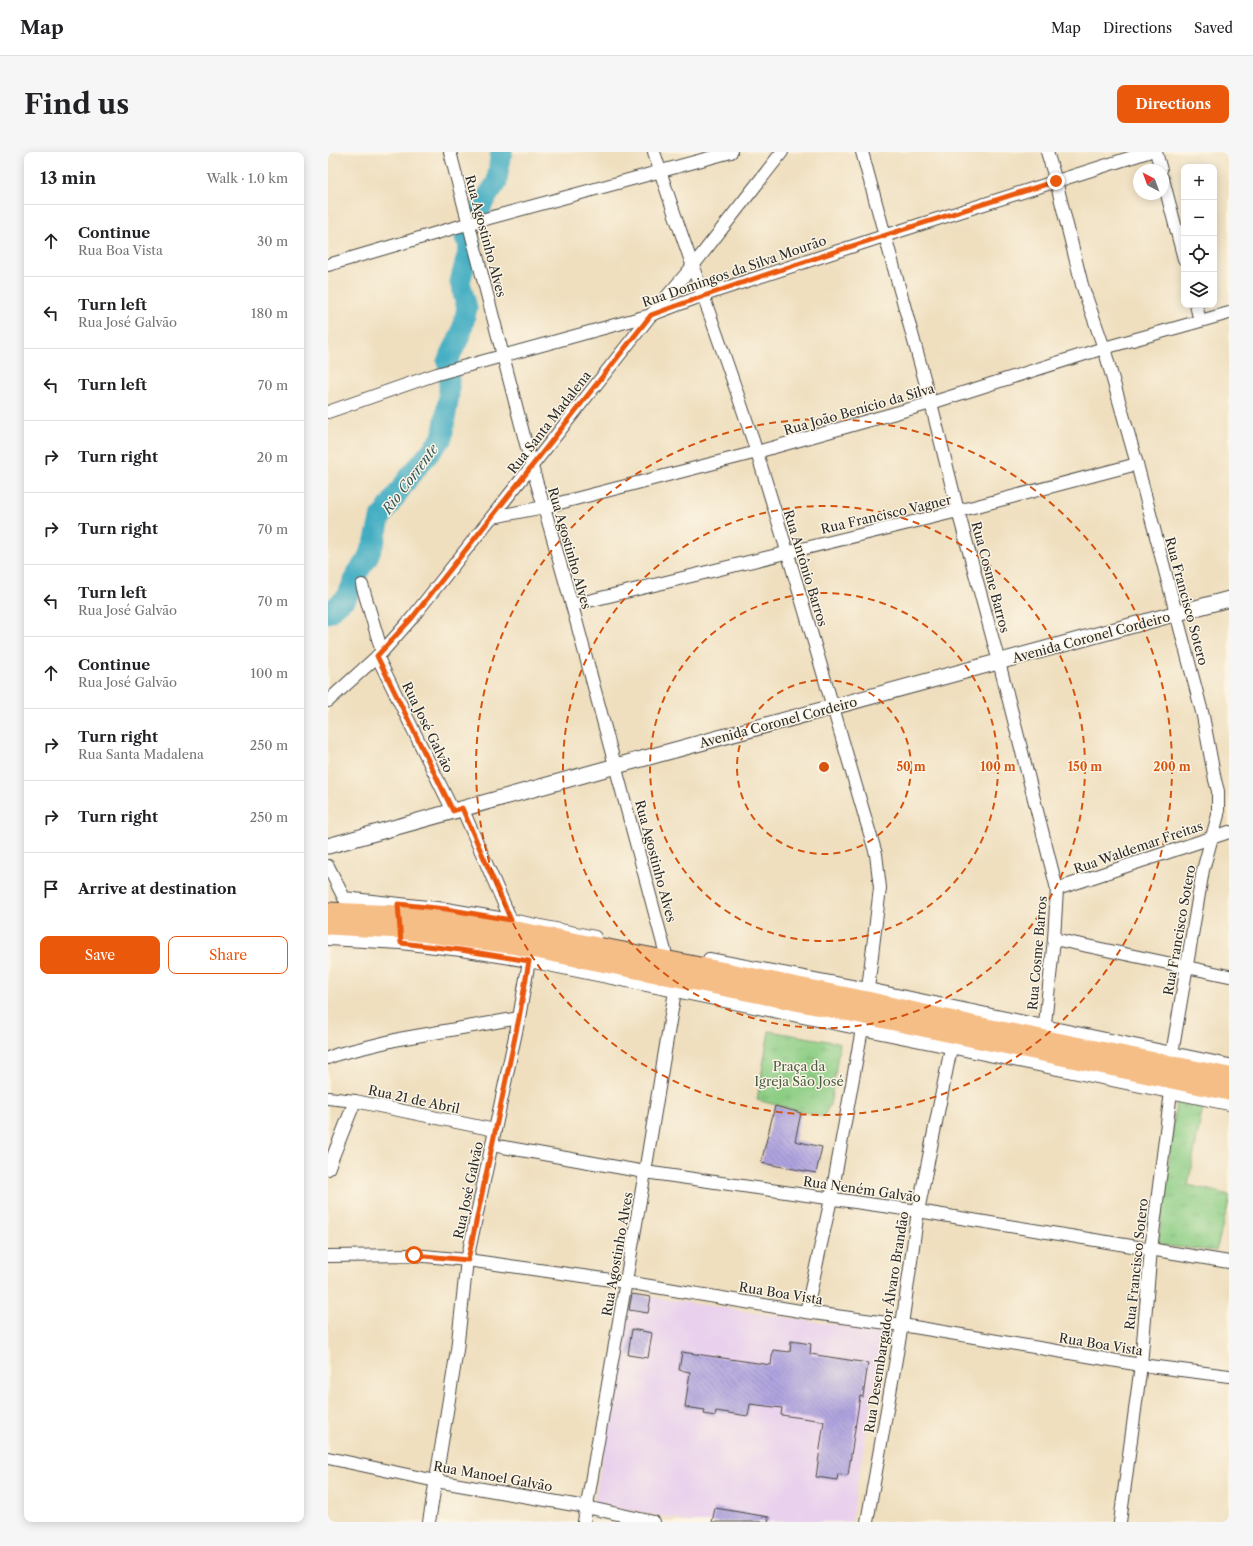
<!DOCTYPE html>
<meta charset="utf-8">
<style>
:root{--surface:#fff;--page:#f6f6f6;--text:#202124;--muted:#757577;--line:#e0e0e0;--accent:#ea580c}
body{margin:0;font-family:"Libre Caslon Text",serif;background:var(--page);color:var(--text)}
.controls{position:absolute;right:12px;top:12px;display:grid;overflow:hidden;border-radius:8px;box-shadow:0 2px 10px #0003}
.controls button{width:36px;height:36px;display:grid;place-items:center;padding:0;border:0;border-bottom:1px solid var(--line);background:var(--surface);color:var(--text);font:20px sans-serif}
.compass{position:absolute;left:805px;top:12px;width:36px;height:36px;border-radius:50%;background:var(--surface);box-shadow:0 2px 10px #0003;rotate:319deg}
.stop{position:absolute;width:12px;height:12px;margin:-9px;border:3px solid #ea580c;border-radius:50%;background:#fff}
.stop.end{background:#ea580c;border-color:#fff;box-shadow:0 1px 4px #0008}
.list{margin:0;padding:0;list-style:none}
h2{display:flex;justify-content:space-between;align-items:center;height:52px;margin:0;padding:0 16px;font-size:17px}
h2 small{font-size:13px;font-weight:400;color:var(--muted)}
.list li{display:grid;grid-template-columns:26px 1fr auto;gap:12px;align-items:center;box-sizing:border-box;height:72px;padding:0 16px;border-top:1px solid var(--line)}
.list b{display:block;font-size:15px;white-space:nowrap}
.list p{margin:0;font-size:13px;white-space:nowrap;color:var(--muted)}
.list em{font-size:13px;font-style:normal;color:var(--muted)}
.actions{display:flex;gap:8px;padding:12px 16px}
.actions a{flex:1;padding:9px 0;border:1px solid var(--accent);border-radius:8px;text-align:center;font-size:14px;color:var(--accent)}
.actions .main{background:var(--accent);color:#fff}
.icon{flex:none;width:22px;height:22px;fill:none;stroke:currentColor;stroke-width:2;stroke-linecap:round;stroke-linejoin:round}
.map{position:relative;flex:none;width:901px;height:1370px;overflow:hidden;border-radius:8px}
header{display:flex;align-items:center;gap:24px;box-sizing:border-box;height:56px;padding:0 20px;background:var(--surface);border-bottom:1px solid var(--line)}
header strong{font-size:19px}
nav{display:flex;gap:22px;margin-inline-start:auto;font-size:14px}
.intro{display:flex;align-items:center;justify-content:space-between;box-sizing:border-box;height:96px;padding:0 24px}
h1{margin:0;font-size:28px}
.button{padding:10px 18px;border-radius:8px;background:var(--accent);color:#fff;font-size:14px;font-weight:700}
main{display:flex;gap:24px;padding:0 24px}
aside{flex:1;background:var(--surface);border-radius:8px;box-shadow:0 2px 10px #0003}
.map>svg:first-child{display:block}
.built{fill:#e9d1ed}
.park{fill:url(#park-tufts);stroke:#5c7c58}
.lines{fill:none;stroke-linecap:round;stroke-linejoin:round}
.river{stroke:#43adc2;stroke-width:21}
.building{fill:url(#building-back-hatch)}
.minor-casing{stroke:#484641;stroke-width:14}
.tertiary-casing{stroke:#484641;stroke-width:17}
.primary-casing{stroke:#484641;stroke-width:21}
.minor{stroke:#fff;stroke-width:12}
.tertiary{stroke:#fff;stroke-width:15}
.primary{stroke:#f6be87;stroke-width:19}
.route{stroke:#ea580c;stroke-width:5}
.ring{fill:none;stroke:#d5540f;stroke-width:2;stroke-dasharray:7 5}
.labels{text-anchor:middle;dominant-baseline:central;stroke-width:3;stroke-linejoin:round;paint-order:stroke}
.street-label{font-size:13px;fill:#2b2b2b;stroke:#fcf5e5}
.park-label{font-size:13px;fill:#485c46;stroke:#fcf5e5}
.water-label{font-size:14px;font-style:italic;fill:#335860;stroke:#fcf5e5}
.centre{fill:#d5540f;stroke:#fcf5e5;stroke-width:2}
.ring-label{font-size:12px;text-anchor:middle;font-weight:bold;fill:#d5540f;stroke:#fcf5e5;stroke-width:3;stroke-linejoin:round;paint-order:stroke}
</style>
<header>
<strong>Map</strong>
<nav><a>Map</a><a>Directions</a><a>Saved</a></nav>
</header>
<div class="intro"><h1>Find us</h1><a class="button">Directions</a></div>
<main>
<aside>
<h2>13 min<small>Walk · 1.0 km</small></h2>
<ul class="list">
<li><svg class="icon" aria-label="ahead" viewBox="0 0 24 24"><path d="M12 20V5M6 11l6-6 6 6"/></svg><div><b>Continue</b><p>Rua Boa Vista</p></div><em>30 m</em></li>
<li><svg class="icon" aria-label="left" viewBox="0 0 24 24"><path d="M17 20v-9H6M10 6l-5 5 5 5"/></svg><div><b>Turn left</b><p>Rua José Galvão</p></div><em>180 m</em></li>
<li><svg class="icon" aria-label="left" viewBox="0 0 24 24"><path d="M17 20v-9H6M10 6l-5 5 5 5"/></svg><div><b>Turn left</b></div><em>70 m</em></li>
<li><svg class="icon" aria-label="right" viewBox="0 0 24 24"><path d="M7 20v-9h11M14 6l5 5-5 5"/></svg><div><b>Turn right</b></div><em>20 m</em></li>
<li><svg class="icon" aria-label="right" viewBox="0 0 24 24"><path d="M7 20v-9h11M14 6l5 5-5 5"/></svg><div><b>Turn right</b></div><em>70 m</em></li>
<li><svg class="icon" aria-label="left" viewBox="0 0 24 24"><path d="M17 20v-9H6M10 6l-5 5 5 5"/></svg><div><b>Turn left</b><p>Rua José Galvão</p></div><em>70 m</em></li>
<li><svg class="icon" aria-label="ahead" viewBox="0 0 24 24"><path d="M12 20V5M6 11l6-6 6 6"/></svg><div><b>Continue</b><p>Rua José Galvão</p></div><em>100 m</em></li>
<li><svg class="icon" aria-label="right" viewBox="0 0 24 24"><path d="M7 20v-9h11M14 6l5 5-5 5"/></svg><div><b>Turn right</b><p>Rua Santa Madalena</p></div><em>250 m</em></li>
<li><svg class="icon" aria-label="right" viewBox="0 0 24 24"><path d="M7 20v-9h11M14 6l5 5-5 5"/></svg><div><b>Turn right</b></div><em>250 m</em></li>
<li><svg class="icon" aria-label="arrive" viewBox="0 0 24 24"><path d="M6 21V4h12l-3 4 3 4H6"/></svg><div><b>Arrive at destination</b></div></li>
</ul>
<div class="actions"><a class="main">Save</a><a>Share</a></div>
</aside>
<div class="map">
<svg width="901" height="1370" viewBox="0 0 901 1370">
<defs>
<pattern id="park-tufts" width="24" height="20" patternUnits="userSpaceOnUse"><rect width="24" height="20" fill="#8dce85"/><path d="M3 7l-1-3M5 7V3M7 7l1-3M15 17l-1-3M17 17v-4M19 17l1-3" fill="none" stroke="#7ab173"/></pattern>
<pattern id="building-back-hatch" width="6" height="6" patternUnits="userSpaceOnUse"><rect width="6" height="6" fill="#afa3df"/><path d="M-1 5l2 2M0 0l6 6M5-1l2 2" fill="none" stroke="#8f85b5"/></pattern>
</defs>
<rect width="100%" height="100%" fill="#fcf5e5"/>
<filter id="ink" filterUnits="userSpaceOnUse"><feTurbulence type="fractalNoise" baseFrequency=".025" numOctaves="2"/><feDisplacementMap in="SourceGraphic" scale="8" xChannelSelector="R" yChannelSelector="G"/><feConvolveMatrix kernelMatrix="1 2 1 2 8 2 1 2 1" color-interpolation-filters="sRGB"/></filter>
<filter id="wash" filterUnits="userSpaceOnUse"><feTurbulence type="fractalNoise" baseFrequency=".012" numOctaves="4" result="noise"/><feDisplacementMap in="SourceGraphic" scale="16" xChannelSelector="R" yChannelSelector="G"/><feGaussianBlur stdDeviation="0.9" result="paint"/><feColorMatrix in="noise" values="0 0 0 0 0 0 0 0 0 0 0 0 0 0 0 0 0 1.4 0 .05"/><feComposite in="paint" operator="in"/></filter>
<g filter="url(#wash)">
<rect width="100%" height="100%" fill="#efdfbf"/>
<path class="built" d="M 304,1142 L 555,1180 L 523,1370 L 361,1370 L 266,1351 Z"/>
<g class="park">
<path d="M 441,879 L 512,891 L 502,953 L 495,965 L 429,948 Z"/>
<path d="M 848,951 L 875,955 L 860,1033 L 901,1043 L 901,1050 L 888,1099 L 838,1094 L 830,1091 Z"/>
</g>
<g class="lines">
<g class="river">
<path d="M 152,60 L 155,50 L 169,30 L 172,5 L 174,0"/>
<path d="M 119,210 L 133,182 L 139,156 L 132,130 L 142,92 L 137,86"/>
<path d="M 0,461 L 19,445 L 29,421 L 39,407 L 47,388 L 52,367 L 81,325 L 114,286 L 121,243 L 121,227"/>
</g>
</g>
<g id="blocks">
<g class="building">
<path d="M 447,954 L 473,961 L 467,989 L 494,995 L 488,1021 L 433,1011 Z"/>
<path d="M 304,1142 L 323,1145 L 320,1161 L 301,1158 Z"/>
<path d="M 304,1177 L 324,1181 L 320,1206 L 300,1203 Z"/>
<path d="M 463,1189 L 483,1192 L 482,1202 L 540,1211 L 535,1245 L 532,1244 L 520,1323 L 510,1322 L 509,1328 L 488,1325 L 496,1269 L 453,1263 L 454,1256 L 422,1252 L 420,1264 L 388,1259 L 387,1264 L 376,1262 L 377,1258 L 357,1255 L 362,1220 L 351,1218 L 354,1200 L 443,1213 L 445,1198 L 462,1200 Z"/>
<path d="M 387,1356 L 441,1365 L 440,1370 L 384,1370 Z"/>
</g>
</g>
</g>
<g filter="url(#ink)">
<use href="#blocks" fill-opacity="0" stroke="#484641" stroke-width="1"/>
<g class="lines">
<g class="minor-casing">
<g id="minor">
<path d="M 122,0 L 204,315 L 216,355 L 245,457 L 337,799"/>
<path d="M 326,0 C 358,101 397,200 429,301 C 471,434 508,568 548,702 L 552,736 L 539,845"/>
<path d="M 534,0 L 603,251 L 630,359 L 671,510 L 729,737 L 726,787 L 716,881"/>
<path d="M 719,0 L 728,29 L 754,133 L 776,196 L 809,312 L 875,564 L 887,628 L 890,639 L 890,663 L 875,718 L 844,902 L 843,913"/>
<path d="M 828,0 L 833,18"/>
<path d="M 835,27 L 856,107"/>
<path d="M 0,113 L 139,72 L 403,0"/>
<path d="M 868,153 L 872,169"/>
<path d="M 0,260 L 109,222 L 323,163 L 376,143 L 556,84 L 820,0"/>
<path d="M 165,365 L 216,355 L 429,300 L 603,251 L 776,196 L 901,161"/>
<path d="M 34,433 L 54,500"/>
<path d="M 244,453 L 630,359 L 809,312"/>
<path d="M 49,504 L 125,659"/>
<path d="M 0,549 L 54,500 L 84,466 L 323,163 L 364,115 L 454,0"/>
<path d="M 134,656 L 183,768"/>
<path d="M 0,714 L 16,746 L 118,757 L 183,768 L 267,785"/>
<path d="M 729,737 L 901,680"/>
<path d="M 0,787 L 73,791 L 133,798 L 201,809 L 901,952"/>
<path d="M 726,787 L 901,824"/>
<path d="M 381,807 L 539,837 L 901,913"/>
<path d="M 0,906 L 10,902 L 71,887 L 191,866"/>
<path d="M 0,946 L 27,949 L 167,978"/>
<path d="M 164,993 L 317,1020 L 590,1059 L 901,1110"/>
<path d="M 0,1017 L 27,949"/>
<path d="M 0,1104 L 86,1103 L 139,1108 L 298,1130 L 478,1160 L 574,1173 L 813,1213 L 901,1224"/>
<path d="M 478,1160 L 503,1047 L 534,877"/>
<path d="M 0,1306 L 108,1329 L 258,1355 L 326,1370"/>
<path d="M 101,1370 L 129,1198 L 139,1108 L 191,866 L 201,809"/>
<path d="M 256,1370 L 317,1020 L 347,839"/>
<path d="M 539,1370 L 574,1173 L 590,1059 L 623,896 L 628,891"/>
<path d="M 792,1370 L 813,1213 L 823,1097 L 844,932"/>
</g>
</g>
<g class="tertiary-casing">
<path id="tertiary" d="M 0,694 L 288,614 L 901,447"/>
</g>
<g class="primary-casing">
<g id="primary">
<path d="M 0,760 L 71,763 L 163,774 L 382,817 L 539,849 L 644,873 L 901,925"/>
<path d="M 0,773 L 72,777 L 183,792 L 528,861 L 901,939"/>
</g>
</g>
<use href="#minor" class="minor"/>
<use href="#tertiary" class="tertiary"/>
<use href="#primary" class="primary"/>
</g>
</g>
<g class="lines" filter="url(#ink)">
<path class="route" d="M 86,1103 L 140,1108 L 191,866 L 201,809 L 133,798 L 73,791 L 70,752 L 118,757 L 183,768 L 134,656 L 125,659 L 49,504 L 84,466 L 323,163 C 457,114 593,72 728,29"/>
</g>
<g class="ring">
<circle cx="496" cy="615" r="87"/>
<circle cx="496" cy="615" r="174"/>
<circle cx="496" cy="615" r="261"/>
<circle cx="496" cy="615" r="348"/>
</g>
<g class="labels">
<g class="street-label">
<text transform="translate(158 84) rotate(75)">Rua Agostinho Alves</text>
<text transform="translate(406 119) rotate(-19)">Rua Domingos da Silva Mourão</text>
<text transform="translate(531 257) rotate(-16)">Rua João Benício da Silva</text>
<text transform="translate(221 270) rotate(-52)">Rua Santa Madalena</text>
<text transform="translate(558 362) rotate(-13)">Rua Francisco Vagner</text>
<text transform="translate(242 396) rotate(74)">Rua Agostinho Alves</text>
<text transform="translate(478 416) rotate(73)">Rua Antônio Barros</text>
<text transform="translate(663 425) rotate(75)">Rua Cosme Barros</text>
<text transform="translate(859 449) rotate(75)">Rua Francisco Sotero</text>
<text transform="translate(763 485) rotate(-15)">Avenida Coronel Cordeiro</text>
<text transform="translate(450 570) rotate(-15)">Avenida Coronel Cordeiro</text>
<text transform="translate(100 575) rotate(64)">Rua José Galvão</text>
<text transform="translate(810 695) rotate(-19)">Rua Waldemar Freitas</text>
<text transform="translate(328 709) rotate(75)">Rua Agostinho Alves</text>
<text transform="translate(851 778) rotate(-80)">Rua Francisco Sotero</text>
<text transform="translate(709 801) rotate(-85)">Rua Cosme Barros</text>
<text transform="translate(86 947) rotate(12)">Rua 21 de Abril</text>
<text transform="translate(534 1037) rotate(8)">Rua Neném Galvão</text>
<text transform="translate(140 1038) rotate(-78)">Rua José Galvão</text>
<text transform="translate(289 1102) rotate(-80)">Rua Agostinho Alves</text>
<text transform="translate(808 1112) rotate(-84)">Rua Francisco Sotero</text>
<text transform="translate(453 1141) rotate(9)">Rua Boa Vista</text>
<text transform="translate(558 1170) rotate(-81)">Rua Desembargador Álvaro Brandão</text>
<text transform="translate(773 1192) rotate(9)">Rua Boa Vista</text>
<text transform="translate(165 1324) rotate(10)">Rua Manoel Galvão</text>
</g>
<g class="park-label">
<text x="471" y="914">Praça da<tspan x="471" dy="15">Igreja São José</tspan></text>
</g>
<g class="water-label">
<text transform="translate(82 327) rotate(-53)">Rio Corrente</text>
</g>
</g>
<circle cx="496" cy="615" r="6" class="centre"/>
<g class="ring-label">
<text x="583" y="619">50 m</text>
<text x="670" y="619">100 m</text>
<text x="757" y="619">150 m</text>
<text x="844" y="619">200 m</text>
</g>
</svg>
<div class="controls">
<button>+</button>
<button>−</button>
<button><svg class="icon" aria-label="locate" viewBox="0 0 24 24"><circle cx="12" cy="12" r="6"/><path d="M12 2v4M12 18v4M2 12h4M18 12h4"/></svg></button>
<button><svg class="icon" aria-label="layers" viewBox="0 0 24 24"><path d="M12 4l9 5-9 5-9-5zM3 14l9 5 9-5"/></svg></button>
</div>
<svg class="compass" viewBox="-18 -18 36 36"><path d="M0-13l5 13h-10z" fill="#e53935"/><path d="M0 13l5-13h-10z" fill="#757577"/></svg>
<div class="stop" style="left:86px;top:1103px"></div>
<div class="stop end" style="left:728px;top:29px"></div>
</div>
</main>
